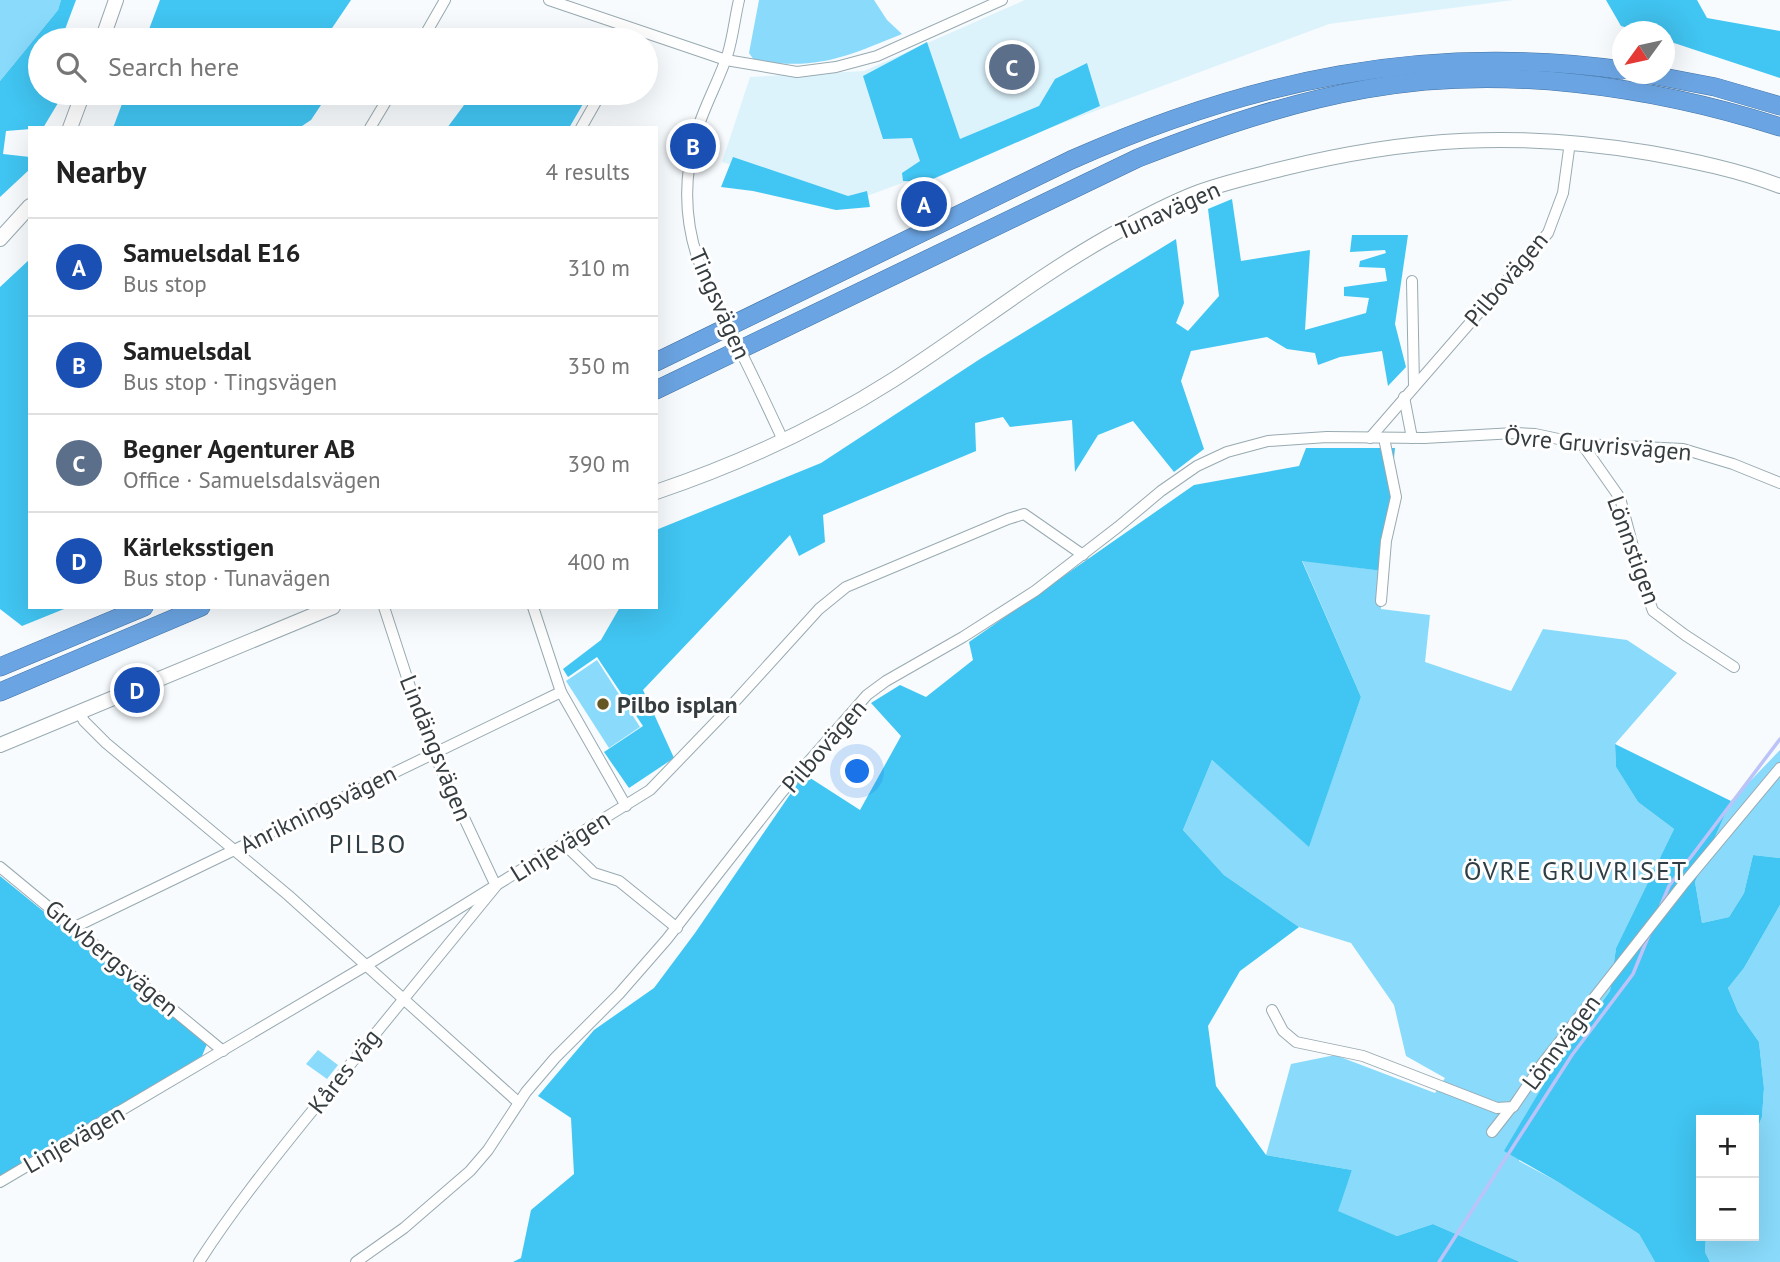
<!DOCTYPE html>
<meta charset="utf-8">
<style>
:root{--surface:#fff;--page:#f6f6f6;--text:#222;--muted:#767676;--line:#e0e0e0;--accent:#db2777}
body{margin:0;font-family:"PT Sans",sans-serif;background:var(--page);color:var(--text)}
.controls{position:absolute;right:21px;bottom:21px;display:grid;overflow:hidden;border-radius:0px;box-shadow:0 7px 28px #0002}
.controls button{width:63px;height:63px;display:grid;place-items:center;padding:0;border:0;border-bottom:2px solid var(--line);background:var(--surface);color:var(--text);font:35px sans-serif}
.compass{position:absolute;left:1612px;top:21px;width:63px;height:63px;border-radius:50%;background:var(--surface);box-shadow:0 7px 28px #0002;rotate:237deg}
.you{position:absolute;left:858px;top:772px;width:24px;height:24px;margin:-18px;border:5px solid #fff;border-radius:50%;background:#1a73e8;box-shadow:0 0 0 10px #1a73e833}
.badge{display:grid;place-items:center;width:46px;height:46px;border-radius:50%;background:var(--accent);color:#fff;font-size:23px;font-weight:700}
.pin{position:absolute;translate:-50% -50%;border:4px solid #fff;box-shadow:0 2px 7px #0006}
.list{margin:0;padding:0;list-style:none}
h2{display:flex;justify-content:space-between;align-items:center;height:91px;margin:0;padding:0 28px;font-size:30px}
h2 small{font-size:23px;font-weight:400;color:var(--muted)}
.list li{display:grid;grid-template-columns:46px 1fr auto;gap:21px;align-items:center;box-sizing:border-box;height:98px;padding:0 28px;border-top:2px solid var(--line)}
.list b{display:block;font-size:26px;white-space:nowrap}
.list p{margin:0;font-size:23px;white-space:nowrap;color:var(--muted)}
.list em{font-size:23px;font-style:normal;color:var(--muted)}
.icon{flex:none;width:38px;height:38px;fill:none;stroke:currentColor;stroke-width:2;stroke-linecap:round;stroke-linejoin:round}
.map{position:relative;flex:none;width:1780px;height:1262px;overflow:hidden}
.search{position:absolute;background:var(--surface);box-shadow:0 7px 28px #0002;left:28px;top:28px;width:630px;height:77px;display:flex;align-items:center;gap:18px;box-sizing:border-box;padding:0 24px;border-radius:38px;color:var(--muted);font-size:26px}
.panel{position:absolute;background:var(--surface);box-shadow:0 7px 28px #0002;left:28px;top:126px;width:630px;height:483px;border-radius:0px}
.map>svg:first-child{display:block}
.built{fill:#ddf3fc}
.green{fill:#89dafb}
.forest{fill:#41c5f2}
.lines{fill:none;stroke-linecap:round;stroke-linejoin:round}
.stream{stroke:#bbc3f9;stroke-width:3.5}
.minor-casing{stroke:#98aab1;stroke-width:12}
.tertiary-casing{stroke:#98aab1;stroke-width:16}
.trunk-casing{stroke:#4072a5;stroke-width:19}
.minor{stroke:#fff;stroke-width:10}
.tertiary{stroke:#fff;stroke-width:14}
.trunk{stroke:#6ba4e2;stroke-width:18}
.minor-bridge-casing{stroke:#98aab1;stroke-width:12;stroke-linecap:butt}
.minor-bridge{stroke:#fff;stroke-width:10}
.poi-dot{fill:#645723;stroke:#fff;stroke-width:2.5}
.labels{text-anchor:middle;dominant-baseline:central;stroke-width:6;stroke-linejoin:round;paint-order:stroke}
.street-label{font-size:24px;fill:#363d40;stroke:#fff}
.poi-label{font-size:24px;font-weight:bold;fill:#363d40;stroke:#fff;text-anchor:start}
.neighbourhood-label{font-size:26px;letter-spacing:2px;fill:#2f3f45;stroke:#fff}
</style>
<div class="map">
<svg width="1780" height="1262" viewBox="0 0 1780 1262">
<rect width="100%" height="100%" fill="#f7fbfd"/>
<path class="built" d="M 1025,0 L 1514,0 L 1329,24 L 851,202 L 722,162 L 750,77 L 864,71 Z"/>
<g class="green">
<path d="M 0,0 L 61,0 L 58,10 L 0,81 Z"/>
<path d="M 759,0 L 874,0 L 887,20 L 902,34 C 845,57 817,71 754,60 L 749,53 Z"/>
<path d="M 1302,560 L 1383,571 L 1381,609 L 1430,615 L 1425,662 L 1511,691 L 1543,629 L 1627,640 L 1677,673 L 1615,744 L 1616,767 L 1638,802 L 1674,829 L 1616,948 L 1610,991 L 1551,1072 L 1519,1161 L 1558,1182 L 1639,1234 L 1655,1262 L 1520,1262 L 1433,1224 L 1397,1236 L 1337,1211 L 1352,1170 L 1266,1155 L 1291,1064 L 1335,1055 L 1435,1093 L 1445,1078 L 1406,1056 L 1394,1005 L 1351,943 L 1299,927 L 1224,875 L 1183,830 L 1212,760 L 1309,846 L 1361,697 Z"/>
<path d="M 597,660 L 640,727 L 609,748 L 566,681 Z"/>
<path d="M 1780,750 L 1780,858 L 1753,855 L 1744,893 L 1729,917 L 1702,923 L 1695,882 L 1731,801 Z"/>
<path d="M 1780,905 L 1780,1262 L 1710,1262 L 1705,1252 L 1706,1236 L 1754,1236 L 1754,1137 L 1762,1117 L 1764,1088 L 1759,1042 L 1738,1012 L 1728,988 L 1744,968 Z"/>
<path d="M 318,1050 L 338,1065 L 327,1079 L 306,1064 Z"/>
</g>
<g class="forest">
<path d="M 61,0 L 76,0 L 61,40 L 40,40 L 40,93 L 64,93 L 43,128 L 6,131 L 3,154 L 30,157 L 30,169 L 0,197 L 0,81 L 58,10 Z"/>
<path d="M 160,0 L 351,0 L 324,40 L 145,40 Z"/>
<path d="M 1606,0 L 1697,0 L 1707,18 L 1780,31 L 1780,78 L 1665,40 L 1664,32 L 1639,31 L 1621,26 Z"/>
<path d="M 927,42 L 960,139 L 1039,106 L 1055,79 L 1087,63 L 1100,106 L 926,182 L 903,181 L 902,173 L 920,161 L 912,138 L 883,139 L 863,76 Z"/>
<path d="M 126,93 L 329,93 L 311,120 L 299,128 L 113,128 Z"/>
<path d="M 473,93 L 574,93 L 587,97 L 569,128 L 447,128 Z"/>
<path d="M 733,157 L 848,196 L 867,191 L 870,207 L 836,210 L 753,191 L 721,187 Z"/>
<path d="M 1232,199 L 1241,261 L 1310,250 L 1305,330 L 1366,313 L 1369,298 L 1344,296 L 1344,287 L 1387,281 L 1385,268 L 1359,267 L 1360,261 L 1386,253 L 1385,250 L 1350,252 L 1352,235 L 1408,235 L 1395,324 L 1406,367 L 1388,386 L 1382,351 L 1340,357 L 1318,365 L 1315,353 L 1287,349 L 1267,337 L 1191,351 L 1181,381 L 1204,449 L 1174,472 L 1133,421 L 1098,435 L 1075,472 L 1072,420 L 1010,427 L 1003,417 L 975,423 L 976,451 L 823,515 L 825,542 L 799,556 L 790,535 L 643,690 L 674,758 L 629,788 L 604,752 L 643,726 L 597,657 L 568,677 L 563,669 L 601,640 L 620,607 L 656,607 L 656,530 L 821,463 L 980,359 L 1176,239 L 1184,303 L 1176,323 L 1188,331 L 1219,296 L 1208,209 Z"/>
<path d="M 30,259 L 30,607 L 69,607 L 22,626 L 0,609 L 0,287 Z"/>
<path d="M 1306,448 L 1395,448 L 1383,571 L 1302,561 L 1361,697 L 1309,847 L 1212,760 L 1183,830 L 1224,875 L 1299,927 L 1240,971 L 1208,1026 L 1216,1086 L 1266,1155 L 1352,1170 L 1338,1211 L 1397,1236 L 1433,1224 L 1520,1262 L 513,1262 L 521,1258 L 531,1210 L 574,1174 L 571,1118 L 538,1096 L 594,1030 L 654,988 L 695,933 L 804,774 L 860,810 L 901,736 L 871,703 L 900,685 L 926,697 L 973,660 L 969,642 L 1194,485 L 1299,466 Z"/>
<path d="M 1615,744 L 1731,801 L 1695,882 L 1702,923 L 1729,917 L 1744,893 L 1753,855 L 1780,858 L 1780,905 L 1744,968 L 1728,988 L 1738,1012 L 1759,1042 L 1764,1088 L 1762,1117 L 1754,1137 L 1754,1120 L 1701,1120 L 1701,1236 L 1706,1236 L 1705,1252 L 1710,1262 L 1655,1262 L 1639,1234 L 1558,1182 L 1504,1151 L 1551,1072 L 1610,991 L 1616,948 L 1674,829 L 1638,802 L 1616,767 Z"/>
<path d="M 0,876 L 207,1044 L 202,1056 L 0,1177 Z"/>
</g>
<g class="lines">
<g class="stream">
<path d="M 1661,905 L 1669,886 L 1780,739"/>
<path d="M 1439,1262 L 1572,1055 L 1633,974 L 1649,935"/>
</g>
<g class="minor-casing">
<g id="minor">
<path d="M 549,0 L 726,60 L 797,72 L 836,67 L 877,56 L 1002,0"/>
<path d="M 422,40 L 445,0"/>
<path d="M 370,128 L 391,93"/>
<path d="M 581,128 L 601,93"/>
<path d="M 1412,281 L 1414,386"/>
<path d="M 709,286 C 685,237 681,186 696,134 C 704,106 719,81 728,53 C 733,36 735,17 739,0"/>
<path d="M 759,389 L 783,440"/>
<path d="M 1404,397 L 1412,438"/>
<path d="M 1370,438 L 1548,233 L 1563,193 L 1570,142"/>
<path d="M 1582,444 L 1620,498 L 1643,584 L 1653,611 L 1685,635 L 1734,667"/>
<path d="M 1381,601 L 1386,541 L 1396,497 L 1384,438"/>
<path d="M 533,607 L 561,692 L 626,806"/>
<path d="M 80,713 L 84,721 L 106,743 L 288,895 L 519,1103"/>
<path d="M 565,845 L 594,873 L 619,881 L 677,928"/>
<path d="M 0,867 L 223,1051"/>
<path d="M 75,927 L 561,692"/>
<path d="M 1272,1010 L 1283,1031 L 1296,1042 L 1363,1056 L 1497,1108 L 1513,1107 L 1543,1063 L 1685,882 L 1780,768"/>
<path d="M 1492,1132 L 1510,1109"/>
<path d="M 0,1182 L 367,965 L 650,790 L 730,707 L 819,609 L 846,587 L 1008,519 L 1024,514 L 1083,555"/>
<path d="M 199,1262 C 231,1212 267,1167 304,1121 C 368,1042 432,964 496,886 L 427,739 L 384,607"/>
<path d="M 356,1262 L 404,1228 L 470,1171 L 488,1150 L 526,1092 L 555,1058 L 619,994 L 667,939 L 782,792 L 867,695 L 886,681 L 963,637 L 1035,591 L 1118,527 L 1161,491 L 1197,466 L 1227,452 L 1268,441 L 1327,437 L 1424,438 L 1515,433 L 1535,434 L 1582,444 L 1683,449 L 1733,464 L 1780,483"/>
</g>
</g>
<g class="tertiary-casing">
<g id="tertiary">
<path d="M 102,40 L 116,0"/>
<path d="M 70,128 L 83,93"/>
<path d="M 0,239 L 30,206"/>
<path d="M 656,492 C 739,464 819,427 893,380 C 965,334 1032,280 1106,238 C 1136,221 1167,204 1199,192 C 1226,182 1254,176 1281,169 C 1410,137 1519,131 1650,153 C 1694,161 1738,170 1780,186"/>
<path d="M 0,745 L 333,607"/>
</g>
</g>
<g class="trunk-casing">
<g id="trunk">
<path d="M 1647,74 L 1715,87 L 1780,106"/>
<path d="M 656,362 L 1071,160 C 1251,80 1425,43 1622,70"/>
<path d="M 656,390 L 1138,158 C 1212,129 1287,103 1366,89 C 1500,64 1652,86 1780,127"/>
<path d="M 0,667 L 144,607"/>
<path d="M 0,692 L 201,607"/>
</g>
</g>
<use href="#minor" class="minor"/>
<use href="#tertiary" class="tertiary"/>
<use href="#trunk" class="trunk"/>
<g class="minor-bridge-casing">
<path id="minor-bridge" d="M 709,286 L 759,389"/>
</g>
<use href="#minor-bridge" class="minor-bridge"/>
</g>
<circle class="poi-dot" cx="603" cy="704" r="7"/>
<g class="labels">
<g class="street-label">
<text transform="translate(1168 210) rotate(-24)">Tunavägen</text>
<text transform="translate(1506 279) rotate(-50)">Pilbovägen</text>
<text transform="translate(720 304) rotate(66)">Tingsvägen</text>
<text transform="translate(1598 444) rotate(5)">Övre Gruvrisvägen</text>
<text transform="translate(1634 550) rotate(70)">Lönnstigen</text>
<text transform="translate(824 746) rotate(-49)">Pilbovägen</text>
<text transform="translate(436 748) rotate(68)">Lindängsvägen</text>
<text transform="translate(318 809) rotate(-26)">Anrikningsvägen</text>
<text transform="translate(560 846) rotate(-32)">Linjevägen</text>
<text transform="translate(112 958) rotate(40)">Gruvbergsvägen</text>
<text transform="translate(1561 1042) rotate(-53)">Lönnvägen</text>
<text transform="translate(344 1071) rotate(-52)">Kåres väg</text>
<text transform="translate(74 1139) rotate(-30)">Linjevägen</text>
</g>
<g class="poi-label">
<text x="617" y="704">Pilbo isplan</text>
</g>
<g class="neighbourhood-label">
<text x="368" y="843">PILBO</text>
<text x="1576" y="870">ÖVRE GRUVRISET</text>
</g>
</g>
</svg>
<div class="controls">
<button>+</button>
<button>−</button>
</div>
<svg class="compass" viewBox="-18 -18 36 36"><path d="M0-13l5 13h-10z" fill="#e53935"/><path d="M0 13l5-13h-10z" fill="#767676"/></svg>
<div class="you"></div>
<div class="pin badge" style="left:924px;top:204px;background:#1a4fb4">A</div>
<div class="pin badge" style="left:693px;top:146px;background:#1a4fb4">B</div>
<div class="pin badge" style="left:1012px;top:67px;background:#5c6f8a">C</div>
<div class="pin badge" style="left:137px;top:690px;background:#1a4fb4">D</div>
<div class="search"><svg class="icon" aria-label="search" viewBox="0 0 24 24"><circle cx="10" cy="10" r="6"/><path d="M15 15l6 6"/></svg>Search here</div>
<section class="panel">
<h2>Nearby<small>4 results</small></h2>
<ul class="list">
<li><span class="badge" style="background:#1a4fb4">A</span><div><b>Samuelsdal E16</b><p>Bus stop</p></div><em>310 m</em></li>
<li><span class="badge" style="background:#1a4fb4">B</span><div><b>Samuelsdal</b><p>Bus stop · Tingsvägen</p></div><em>350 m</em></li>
<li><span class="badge" style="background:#5c6f8a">C</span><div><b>Begner Agenturer AB</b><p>Office · Samuelsdalsvägen</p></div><em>390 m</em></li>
<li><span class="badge" style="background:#1a4fb4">D</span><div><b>Kärleksstigen</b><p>Bus stop · Tunavägen</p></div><em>400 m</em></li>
</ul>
</section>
</div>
